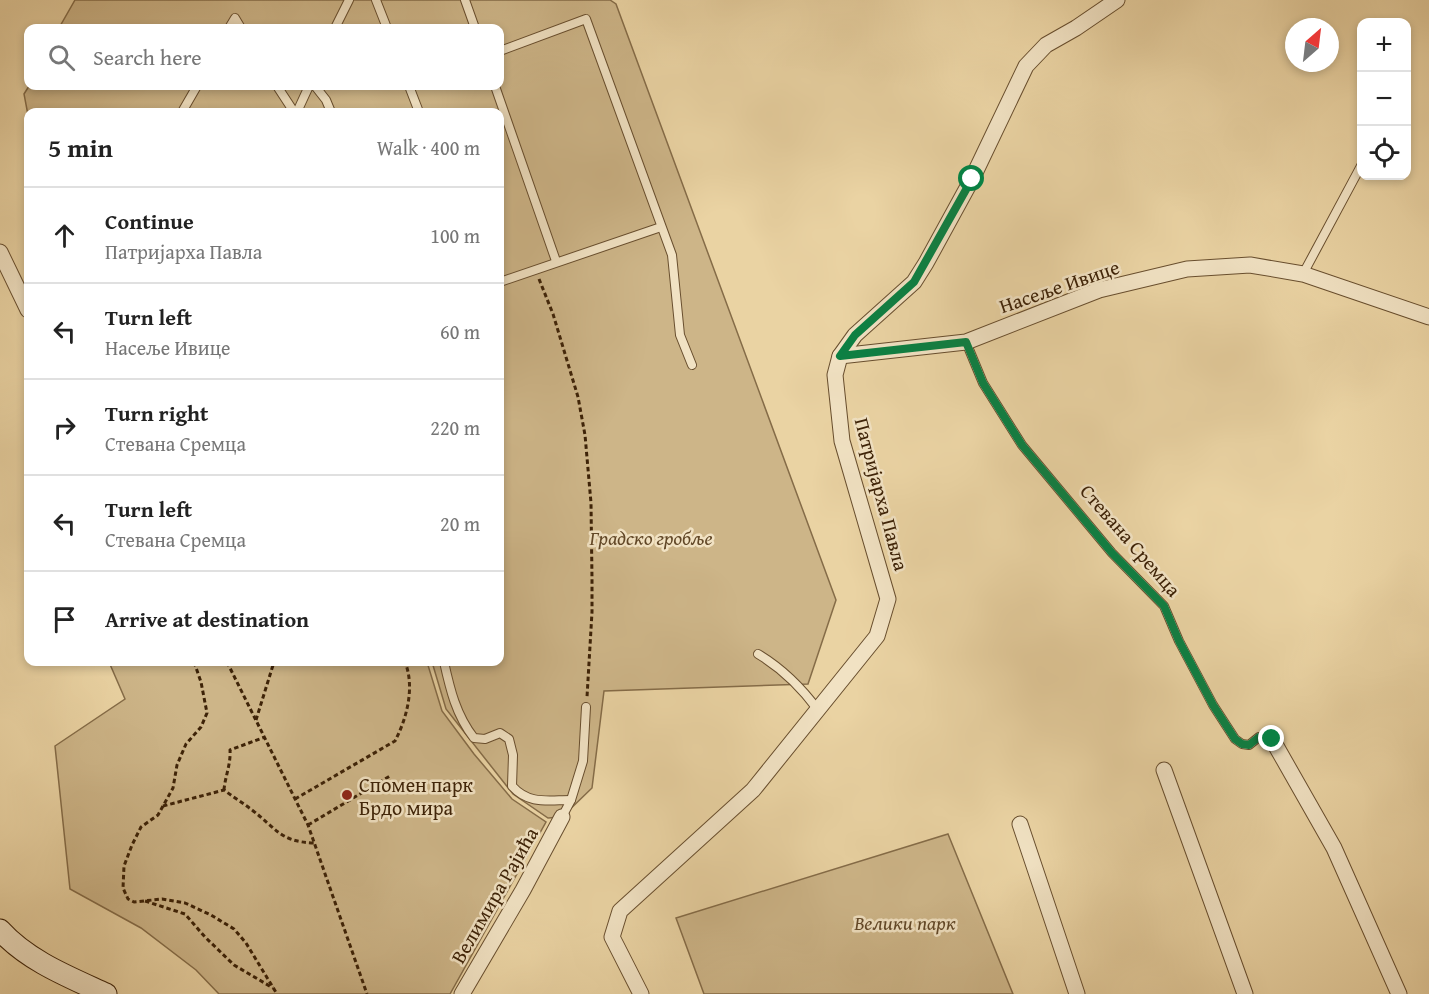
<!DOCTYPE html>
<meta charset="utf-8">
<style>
:root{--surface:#fff;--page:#f2f2f2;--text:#222;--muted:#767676;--line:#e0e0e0}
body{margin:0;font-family:"Gentium Book Plus",serif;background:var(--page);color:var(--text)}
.controls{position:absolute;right:18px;top:18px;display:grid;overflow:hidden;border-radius:12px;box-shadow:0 3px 9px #0003}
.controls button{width:54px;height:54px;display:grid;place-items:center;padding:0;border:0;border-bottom:2px solid var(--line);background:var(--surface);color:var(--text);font:30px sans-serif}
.compass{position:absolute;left:1285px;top:18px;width:54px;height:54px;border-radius:50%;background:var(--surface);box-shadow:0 3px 9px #0003;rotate:28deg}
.stop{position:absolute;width:18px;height:18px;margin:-14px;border:4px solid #0b8043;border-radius:50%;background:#fff}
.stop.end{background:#0b8043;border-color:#fff;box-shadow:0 2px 6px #0008}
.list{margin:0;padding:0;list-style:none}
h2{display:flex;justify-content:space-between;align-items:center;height:78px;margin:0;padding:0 24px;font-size:26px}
h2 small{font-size:20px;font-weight:400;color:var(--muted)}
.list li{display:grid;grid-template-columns:39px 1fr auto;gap:18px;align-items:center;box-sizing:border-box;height:96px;padding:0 24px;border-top:2px solid var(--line)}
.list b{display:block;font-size:22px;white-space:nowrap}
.list p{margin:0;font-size:20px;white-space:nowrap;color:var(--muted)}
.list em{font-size:20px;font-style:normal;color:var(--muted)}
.icon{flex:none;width:33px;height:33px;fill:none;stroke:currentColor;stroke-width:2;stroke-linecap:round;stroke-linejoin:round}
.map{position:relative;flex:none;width:1429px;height:994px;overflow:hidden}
.search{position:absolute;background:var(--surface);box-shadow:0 3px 9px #0003;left:24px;top:24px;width:480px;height:66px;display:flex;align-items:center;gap:15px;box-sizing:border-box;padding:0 21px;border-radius:12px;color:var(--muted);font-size:22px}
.panel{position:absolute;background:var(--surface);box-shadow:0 3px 9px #0003;left:24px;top:108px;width:480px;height:558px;border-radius:12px}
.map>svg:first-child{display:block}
.green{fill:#cdb588;stroke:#856c48;stroke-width:1.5}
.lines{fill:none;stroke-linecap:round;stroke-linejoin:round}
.lane-casing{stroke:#684e2e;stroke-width:10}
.street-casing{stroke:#684e2e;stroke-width:17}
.secondary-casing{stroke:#3d2207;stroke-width:23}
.path{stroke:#3d2207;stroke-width:3;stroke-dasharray:4.5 3;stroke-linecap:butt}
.lane{stroke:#f1e2c3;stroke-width:8}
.street{stroke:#f1e2c3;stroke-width:15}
.secondary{stroke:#f1e2c3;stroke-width:21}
.route{stroke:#0b8043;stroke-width:8}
.poi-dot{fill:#8f2418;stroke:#f1e2c3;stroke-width:2}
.labels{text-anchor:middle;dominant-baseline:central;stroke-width:5;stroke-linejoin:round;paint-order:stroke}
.street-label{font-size:20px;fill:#3d2207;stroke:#f1e2c3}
.park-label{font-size:20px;font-style:italic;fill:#614727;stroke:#f1e2c3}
.poi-label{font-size:20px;fill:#3d2207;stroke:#f1e2c3;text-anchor:start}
</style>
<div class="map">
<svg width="1429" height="994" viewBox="0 0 1429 994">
<rect width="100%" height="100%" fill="#ead3a3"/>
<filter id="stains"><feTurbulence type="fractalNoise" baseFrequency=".00333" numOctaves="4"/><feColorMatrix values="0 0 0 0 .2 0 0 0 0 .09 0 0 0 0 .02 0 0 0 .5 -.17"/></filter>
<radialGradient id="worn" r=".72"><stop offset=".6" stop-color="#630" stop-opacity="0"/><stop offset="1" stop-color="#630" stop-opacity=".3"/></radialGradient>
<g class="green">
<path d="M 75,0 L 610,0 L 616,4 L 836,600 L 808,684 L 604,691 L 592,788 L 562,817 L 548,818 L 513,794 L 446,709 L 432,662 L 500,662 L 500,112 L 28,112 L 28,115 L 24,94 L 29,86 L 500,86 L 500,28 L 59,28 Z"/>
<path d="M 109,662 L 427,662 L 442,711 L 474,754 L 512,799 L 546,822 L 450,994 L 219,994 L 196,970 L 141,928 L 70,889 L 55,746 L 125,699 Z"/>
<path d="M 948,834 L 1013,994 L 704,994 L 676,918 Z"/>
</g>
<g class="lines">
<g class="lane-casing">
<g id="lane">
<path d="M 376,0 L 387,28"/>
<path d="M 465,0 L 475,28"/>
<path d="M 229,28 L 235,18 L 241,28"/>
<path d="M 335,28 L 349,0"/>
<path d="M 500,51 L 586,19 L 672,255 L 680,335 L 692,365"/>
<path d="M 277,86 L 294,112"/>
<path d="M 315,86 L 326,100 L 331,112"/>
<path d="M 409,86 L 419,112"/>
<path d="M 495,86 L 556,261"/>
<path d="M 182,112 L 197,86"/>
<path d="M 297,112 L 309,86"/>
<path d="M 1303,274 L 1362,164"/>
<path d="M 500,282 L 661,227"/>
<path d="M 966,342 L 983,383 L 1022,445 L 1112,553 L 1164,606 L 1179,641 L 1213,705 L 1235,739 L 1242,744 L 1249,745 L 1259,737 L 1272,739"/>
<path d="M 758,654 C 783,669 801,687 818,710"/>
<path d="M 444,662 C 450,689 456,715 474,738 L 485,739 L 500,733 L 509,739 L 513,755 L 512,786 C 529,805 548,800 571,800 L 562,817"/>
<path d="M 571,800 L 583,761 L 586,707"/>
</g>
</g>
<g class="street-casing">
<g id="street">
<path d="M 0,252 L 28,310"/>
<path d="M 840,356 L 966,342 L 1099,290 L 1187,269 L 1250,265 L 1303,274 L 1429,317"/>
<path d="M 1272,739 L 1334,848 L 1399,994"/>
<path d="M 1164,770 L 1245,994"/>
<path d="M 1020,824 L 1077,994"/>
<path d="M 462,994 L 523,890 L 562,817"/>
<path d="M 641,994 L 612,937 L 620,911 L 753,790 L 877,636 L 888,599 L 842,441 L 835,375 L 840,356 L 855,335 L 914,282 L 926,263 L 972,179 L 1026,66 L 1046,45 L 1076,28 L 1117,0"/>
</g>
</g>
<g class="secondary-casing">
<path id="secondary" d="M 0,930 C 28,961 69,977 106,994"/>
</g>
<g class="path">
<path d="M 539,279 L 553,314 L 578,397 L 585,435 L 591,503 L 592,579 L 592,612 L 587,697"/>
<path d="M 194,662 L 201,682 L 207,713 L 201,727 L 186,744 L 177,765 L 173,788 L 158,815 L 141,827 L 132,845 L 124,866 L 123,888 L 128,899 L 134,902 L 162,899 L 185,903 L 211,915 L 234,929 L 246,943 L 277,994"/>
<path d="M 227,662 L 308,825 L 367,994"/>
<path d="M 256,720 L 274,662"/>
<path d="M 224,790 C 225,777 231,764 230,750 L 265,737"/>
<path d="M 295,799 L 395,741 C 407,718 415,687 405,662"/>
<path d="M 163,806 L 224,790 C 233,797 243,803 252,810 C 276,828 280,842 314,843"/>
<path d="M 308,825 L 390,776"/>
<path d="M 145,901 L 185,914 L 205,937 L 234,965 L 273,988"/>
</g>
<use href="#lane" class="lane"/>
<use href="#street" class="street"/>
<use href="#secondary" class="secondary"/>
</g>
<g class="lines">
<path class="route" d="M 972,179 L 914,282 L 855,335 L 840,356 L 966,342 L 983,383 L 1022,445 L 1112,553 L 1164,606 L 1179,641 L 1213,705 L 1235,739 L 1242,744 L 1249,745 L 1259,737 L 1272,739"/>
</g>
<circle class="poi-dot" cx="347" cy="795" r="6"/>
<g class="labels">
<g class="street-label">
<text transform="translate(1059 286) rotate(-19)">Насеље Ивице</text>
<text transform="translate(882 494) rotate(75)">Патријарха Павла</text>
<text transform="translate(1131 540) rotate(49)">Стевана Сремца</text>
<text transform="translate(494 895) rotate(-60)">Велимира Рајића</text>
</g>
<g class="park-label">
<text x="651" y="537">Градско гробље</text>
<text x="905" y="922">Велики парк</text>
</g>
<g class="poi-label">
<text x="359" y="784">Спомен парк<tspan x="359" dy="23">Брдо мира</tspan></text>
</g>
</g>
<rect width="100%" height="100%" filter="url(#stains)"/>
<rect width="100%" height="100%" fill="url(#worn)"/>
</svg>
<div class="controls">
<button>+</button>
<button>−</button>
<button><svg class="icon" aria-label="locate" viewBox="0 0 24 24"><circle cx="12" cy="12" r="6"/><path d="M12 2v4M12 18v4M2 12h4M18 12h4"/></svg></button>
</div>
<svg class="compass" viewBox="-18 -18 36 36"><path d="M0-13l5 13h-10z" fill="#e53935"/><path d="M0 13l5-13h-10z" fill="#767676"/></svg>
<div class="stop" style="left:972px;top:179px"></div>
<div class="stop end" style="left:1272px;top:739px"></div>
<div class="search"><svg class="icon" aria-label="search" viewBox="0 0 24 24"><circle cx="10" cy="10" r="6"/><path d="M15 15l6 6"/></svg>Search here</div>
<section class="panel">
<h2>5 min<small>Walk · 400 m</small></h2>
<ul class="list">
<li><svg class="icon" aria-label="ahead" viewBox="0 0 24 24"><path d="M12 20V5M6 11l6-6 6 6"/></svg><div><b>Continue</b><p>Патријарха Павла</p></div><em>100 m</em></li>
<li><svg class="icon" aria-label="left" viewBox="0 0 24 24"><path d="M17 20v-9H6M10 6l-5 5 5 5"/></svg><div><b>Turn left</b><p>Насеље Ивице</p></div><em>60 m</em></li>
<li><svg class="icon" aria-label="right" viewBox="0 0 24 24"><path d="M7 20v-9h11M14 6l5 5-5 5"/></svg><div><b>Turn right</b><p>Стевана Сремца</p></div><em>220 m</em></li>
<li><svg class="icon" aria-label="left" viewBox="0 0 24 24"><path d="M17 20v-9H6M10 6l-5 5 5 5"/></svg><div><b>Turn left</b><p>Стевана Сремца</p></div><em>20 m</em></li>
<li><svg class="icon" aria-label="arrive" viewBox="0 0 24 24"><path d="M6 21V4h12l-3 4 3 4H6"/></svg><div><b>Arrive at destination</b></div></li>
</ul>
</section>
</div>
